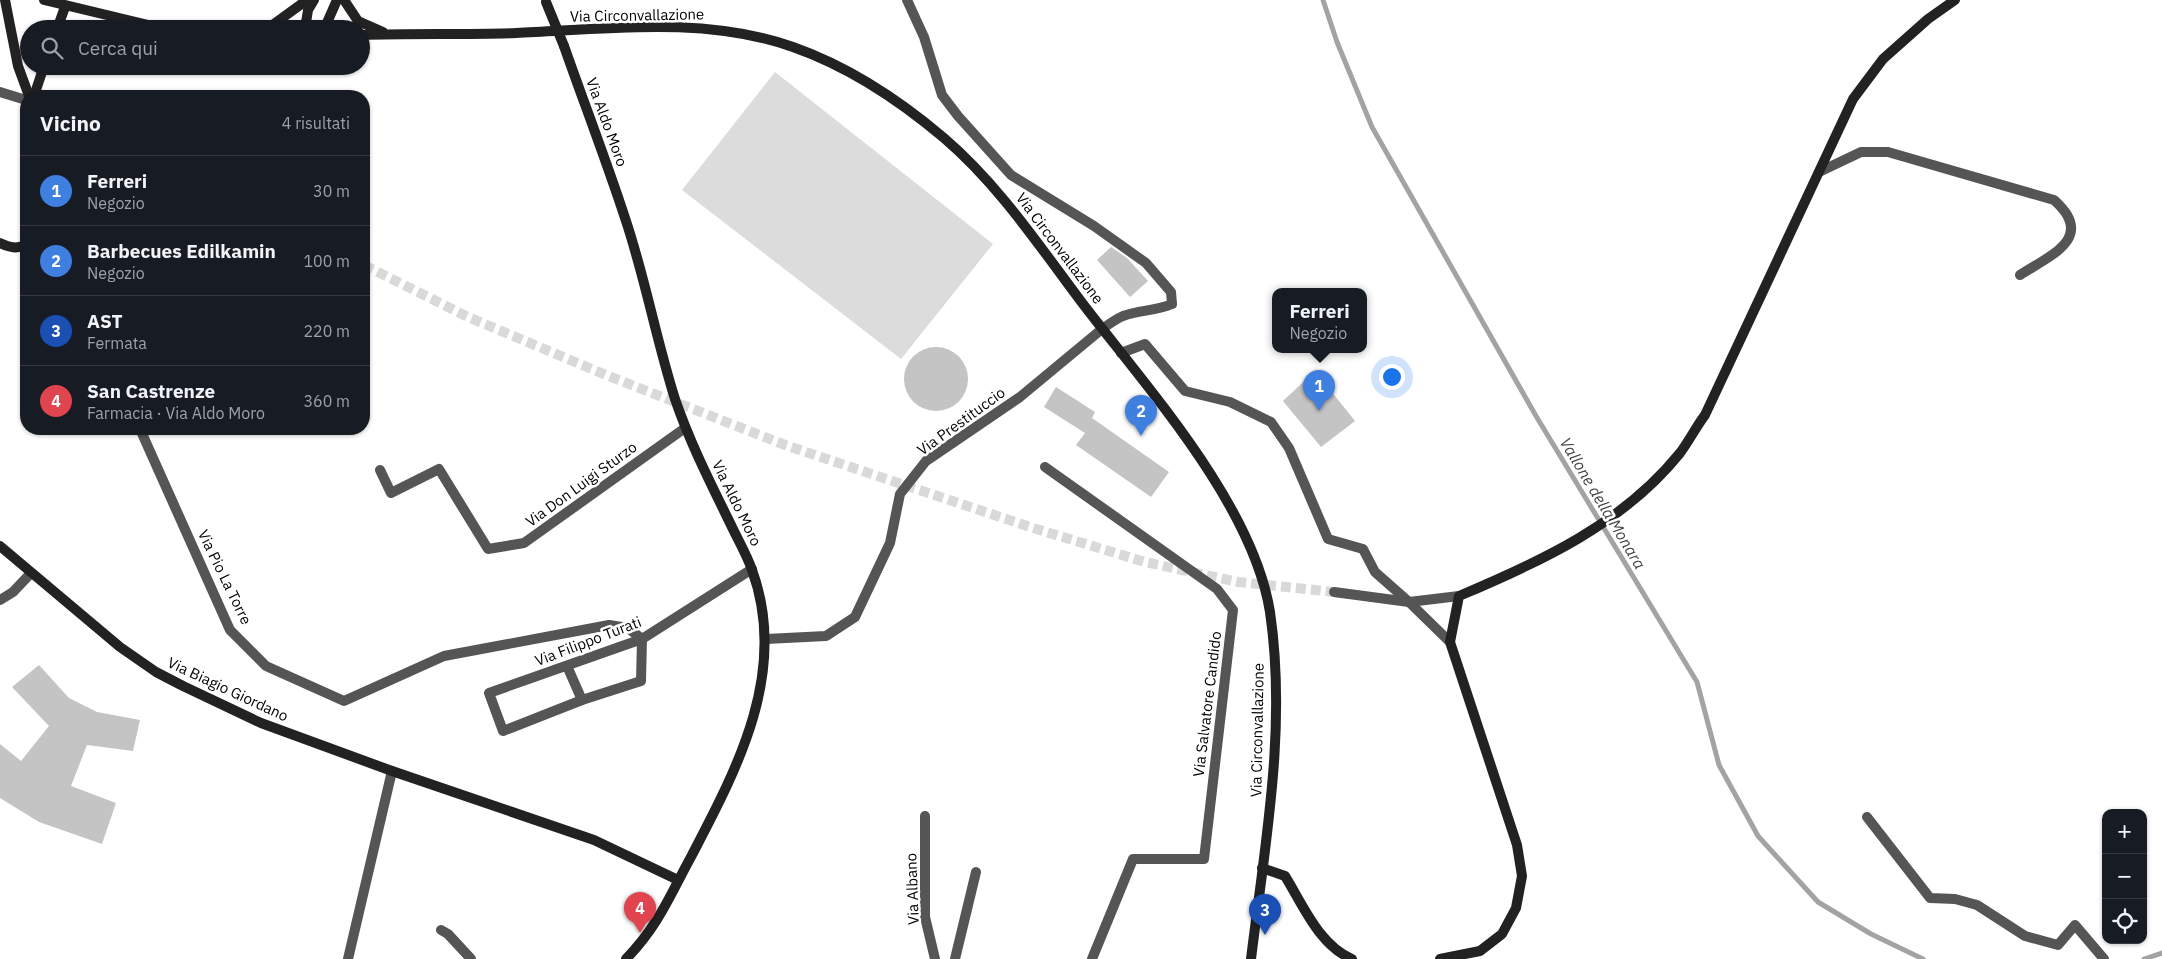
<!DOCTYPE html>
<html lang="it">
<meta charset="utf-8">
<style>
:root{--surface:#171b24;--page:#242831;--text:#f1f3f6;--muted:#9ea1a6;--line:#363941;--accent:#858687}
body{margin:0;font-family:"IBM Plex Sans",sans-serif;background:var(--page);color:var(--text)}
.controls{position:absolute;right:15px;bottom:15px;display:grid;overflow:hidden;border-radius:10px;box-shadow:0 1px 4px #0004}
.controls button{width:45px;height:45px;display:grid;place-items:center;padding:0;border:0;border-bottom:1px solid var(--line);background:var(--surface);color:var(--text);font:25px sans-serif}
.you{position:absolute;left:1391px;top:376px;width:18px;height:18px;margin:-12px;border:4px solid #fff;border-radius:50%;background:#1a73e8;box-shadow:0 0 0 8px #1a73e833}
.badge{display:grid;place-items:center;width:32px;height:32px;border-radius:50%;background:var(--accent);color:#fff;font-size:16px;font-weight:700}
.pin{position:absolute;translate:-50% -41px;filter:drop-shadow(0 1px 2px #0008)}
.pin::after{content:'';position:absolute;top:26px;width:18px;height:15px;background:inherit;clip-path:polygon(0 0,100% 0,50% 100%)}
.popup{position:absolute;left:1272px;top:288px;width:95px;height:65px;box-sizing:border-box;display:grid;place-content:center;border-radius:10px;background:var(--surface);filter:drop-shadow(0 1px 4px #0005);font-size:16px;white-space:nowrap;color:var(--muted)}
.popup b{font-size:19px;color:var(--text)}
.popup::after{content:'';position:absolute;left:50%;top:100%;margin-left:-10px;border:10px solid transparent;border-top-color:var(--surface)}
.list{margin:0;padding:0;list-style:none}
h2{display:flex;justify-content:space-between;align-items:center;height:65px;margin:0;padding:0 20px;font-size:21px}
h2 small{font-size:16px;font-weight:400;color:var(--muted)}
.list li{display:grid;grid-template-columns:32px 1fr auto;gap:15px;align-items:center;box-sizing:border-box;height:70px;padding:0 20px;border-top:1px solid var(--line)}
.list b{display:block;font-size:19px;white-space:nowrap}
.list p{margin:0;font-size:16px;white-space:nowrap;color:var(--muted)}
.list em{font-size:16px;font-style:normal;color:var(--muted)}
.icon{flex:none;width:28px;height:28px;fill:none;stroke:currentColor;stroke-width:2;stroke-linecap:round;stroke-linejoin:round}
.map{position:relative;flex:none;width:2162px;height:959px;overflow:hidden}
.search{position:absolute;background:var(--surface);box-shadow:0 1px 4px #0004;left:20px;top:20px;width:350px;height:55px;display:flex;align-items:center;gap:12px;box-sizing:border-box;padding:0 18px;border-radius:28px;color:var(--muted);font-size:19px}
.panel{position:absolute;background:var(--surface);box-shadow:0 1px 4px #0004;left:20px;top:90px;width:350px;height:345px;border-radius:20px}
.map>svg:first-child{display:block}
.green{fill:#dcdcdc}
.lines{fill:none;stroke-linecap:round;stroke-linejoin:round}
.stream{stroke:#a3a3a3;stroke-width:5}
.building{fill:#c4c4c4}
.street-tunnel{stroke:#d9d9d9;stroke-width:10;stroke-dasharray:10 5;stroke-linecap:butt}
.lane{stroke:#555;stroke-width:10}
.street{stroke:#555;stroke-width:10}
.secondary{stroke:#222;stroke-width:10}
.secondary-bridge{stroke:#222;stroke-width:10}
.labels{text-anchor:middle;dominant-baseline:central;stroke-width:5;stroke-linejoin:round;paint-order:stroke}
.street-label{font-size:15px;fill:#000;stroke:#fff}
.water-label{font-size:16px;font-style:italic;fill:#444;stroke:#fff}
</style>
<div class="map">
<svg width="2162" height="959" viewBox="0 0 2162 959">
<rect width="100%" height="100%" fill="#fff"/>
<path class="green" d="M 775,72 L 993,244 L 901,359 L 682,190 Z"/>
<g class="lines">
<g class="stream">
<path d="M 1323,0 L 1337,42 L 1372,127 L 1536,416 L 1697,682 L 1719,765 L 1758,836 L 1818,902 L 1871,934 L 1923,959"/>
<path d="M 2144,959 L 2162,953"/>
</g>
</g>
<g class="building">
<path d="M 1111,247 L 1127,258 L 1148,281 L 1130,297 L 1097,260 Z"/>
<circle cx="936" cy="379" r="32"/>
<path d="M 1315,371 L 1355,421 L 1321,447 L 1283,401 Z"/>
<path d="M 1056,387 L 1095,412 L 1092,418 L 1169,472 L 1151,497 L 1076,445 L 1085,433 L 1044,407 Z"/>
<path d="M 39,665 L 69,698 L 97,712 L 140,720 L 133,751 L 87,745 L 71,786 L 116,803 L 102,844 L 39,822 L 0,798 L 0,744 L 21,761 L 49,726 L 12,687 Z"/>
</g>
<g class="lines">
<path class="street-tunnel" d="M 364,265 L 468,317 L 606,375 L 785,445 L 1033,528 L 1145,562 L 1238,582 L 1334,592"/>
<g class="lane">
<path d="M 907,0 L 924,37 L 942,95 L 958,116 L 1011,175 L 1094,226 L 1146,263 L 1171,292 L 1172,304 C 1156,311 1139,310 1123,316 C 1116,319 1109,324 1102,329"/>
<path d="M 1819,172 L 1861,152 L 1888,152 L 2054,200 C 2097,238 2049,256 2020,275"/>
<path d="M 1121,353 L 1145,344 L 1185,391 L 1230,402 L 1271,422 L 1289,448 L 1328,539 L 1363,549 L 1375,572 L 1409,602"/>
</g>
<g class="street">
<path d="M 0,92 L 26,100"/>
<path d="M 140,429 L 230,630 L 266,666 L 344,701 L 444,656 L 609,625 L 628,628 L 642,639 L 641,681 L 582,700 L 503,731 L 489,693 L 642,639 L 752,569"/>
<path d="M 1045,467 L 1217,589 L 1233,610 L 1204,859 L 1133,859 L 1092,959"/>
<path d="M 380,470 L 391,493 L 439,469 L 488,549 L 524,543 L 685,428"/>
<path d="M 1334,592 L 1409,602 L 1459,596"/>
<path d="M 0,600 L 13,592 L 31,573"/>
<path d="M 1409,602 L 1450,642"/>
<path d="M 766,639 L 826,636 L 855,617 L 890,543 L 900,494 L 926,461 L 1020,397 L 1102,329"/>
<path d="M 567,666 L 582,700"/>
<path d="M 925,816 L 925,917 L 935,959"/>
<path d="M 1867,817 L 1930,898 L 1955,899 L 1977,905 L 2025,936 L 2058,945 L 2075,925 L 2104,959"/>
<path d="M 441,930 L 448,934 L 471,959"/>
<path d="M 348,959 L 392,771"/>
<path d="M 955,959 L 976,872"/>
</g>
<g class="secondary">
<path d="M 5,0 L 18,66 L 29,96"/>
<path d="M 44,0 L 165,29"/>
<path d="M 344,0 L 358,21 L 383,32"/>
<path d="M 57,29 L 65,7"/>
<path d="M 267,29 L 307,0"/>
<path d="M 305,29 L 308,10 L 314,0"/>
<path d="M 319,29 L 326,25 L 337,0"/>
<path d="M 361,35 C 413,33 464,35 516,33 C 607,29 705,16 793,47 C 850,67 898,99 944,138 C 999,185 1040,247 1083,304 C 1148,389 1253,505 1270,612 C 1287,728 1265,844 1251,959"/>
<path d="M 564,46 C 584,103 606,160 625,218 C 645,277 656,339 675,399 C 690,443 711,484 731,525 C 738,540 747,555 752,570 C 789,671 738,767 692,855 C 670,895 659,925 626,959"/>
<path d="M 34,96 L 44,66"/>
<path d="M 0,243 C 9,247 18,250 26,244"/>
<path d="M 0,546 L 120,647 L 156,672 L 183,686 L 261,723 L 392,771 L 594,840 L 678,880"/>
<path d="M 1262,868 L 1285,876 C 1303,905 1319,945 1352,959"/>
<path d="M 1440,959 L 1480,951 L 1502,934 L 1516,908 L 1522,876 L 1517,845 L 1450,642 L 1459,596 C 1540,562 1623,524 1680,453 C 1689,441 1696,427 1705,415 L 1853,99 L 1883,59 L 1928,19 L 1955,0"/>
</g>
<path class="secondary-bridge" d="M 546,2 L 564,46"/>
</g>
<g class="labels">
<g class="street-label">
<text transform="translate(637 15) rotate(-1)">Via Circonvallazione</text>
<text transform="translate(607 122) rotate(70)">Via Aldo Moro</text>
<text transform="translate(1060 248) rotate(53)">Via Circonvallazione</text>
<text transform="translate(961 421) rotate(-36)">Via Prestituccio</text>
<text transform="translate(581 484) rotate(-36)">Via Don Luigi Sturzo</text>
<text transform="translate(737 503) rotate(64)">Via Aldo Moro</text>
<text transform="translate(225 577) rotate(64)">Via Pio La Torre</text>
<text transform="translate(588 641) rotate(-21)">Via Filippo Turati</text>
<text transform="translate(228 689) rotate(25)">Via Biagio Giordano</text>
<text transform="translate(1207 704) rotate(-83)">Via Salvatore Candido</text>
<text transform="translate(1257 730) rotate(-89)">Via Circonvallazione</text>
<text transform="translate(912 889) rotate(-92)">Via Albano</text>
</g>
<g class="water-label">
<text transform="translate(1603 503) rotate(59)">Vallone della Monara</text>
</g>
</g>
</svg>
<div class="controls">
<button>+</button>
<button>−</button>
<button><svg class="icon" aria-label="locate" viewBox="0 0 24 24"><circle cx="12" cy="12" r="6"/><path d="M12 2v4M12 18v4M2 12h4M18 12h4"/></svg></button>
</div>
<div class="you"></div>
<div class="pin badge" style="left:1319px;top:411px;background:#3f7fe0">1</div>
<div class="popup"><b>Ferreri</b>Negozio</div>
<div class="pin badge" style="left:1141px;top:436px;background:#3f7fe0">2</div>
<div class="pin badge" style="left:1265px;top:935px;background:#1a4fb4">3</div>
<div class="pin badge" style="left:640px;top:933px;background:#e0444e">4</div>
<div class="search"><svg class="icon" aria-label="search" viewBox="0 0 24 24"><circle cx="10" cy="10" r="6"/><path d="M15 15l6 6"/></svg>Cerca qui</div>
<section class="panel">
<h2>Vicino<small>4 risultati</small></h2>
<ul class="list">
<li><span class="badge" style="background:#3f7fe0">1</span><div><b>Ferreri</b><p>Negozio</p></div><em>30 m</em></li>
<li><span class="badge" style="background:#3f7fe0">2</span><div><b>Barbecues Edilkamin</b><p>Negozio</p></div><em>100 m</em></li>
<li><span class="badge" style="background:#1a4fb4">3</span><div><b>AST</b><p>Fermata</p></div><em>220 m</em></li>
<li><span class="badge" style="background:#e0444e">4</span><div><b>San Castrenze</b><p>Farmacia · Via Aldo Moro</p></div><em>360 m</em></li>
</ul>
</section>
</div>
